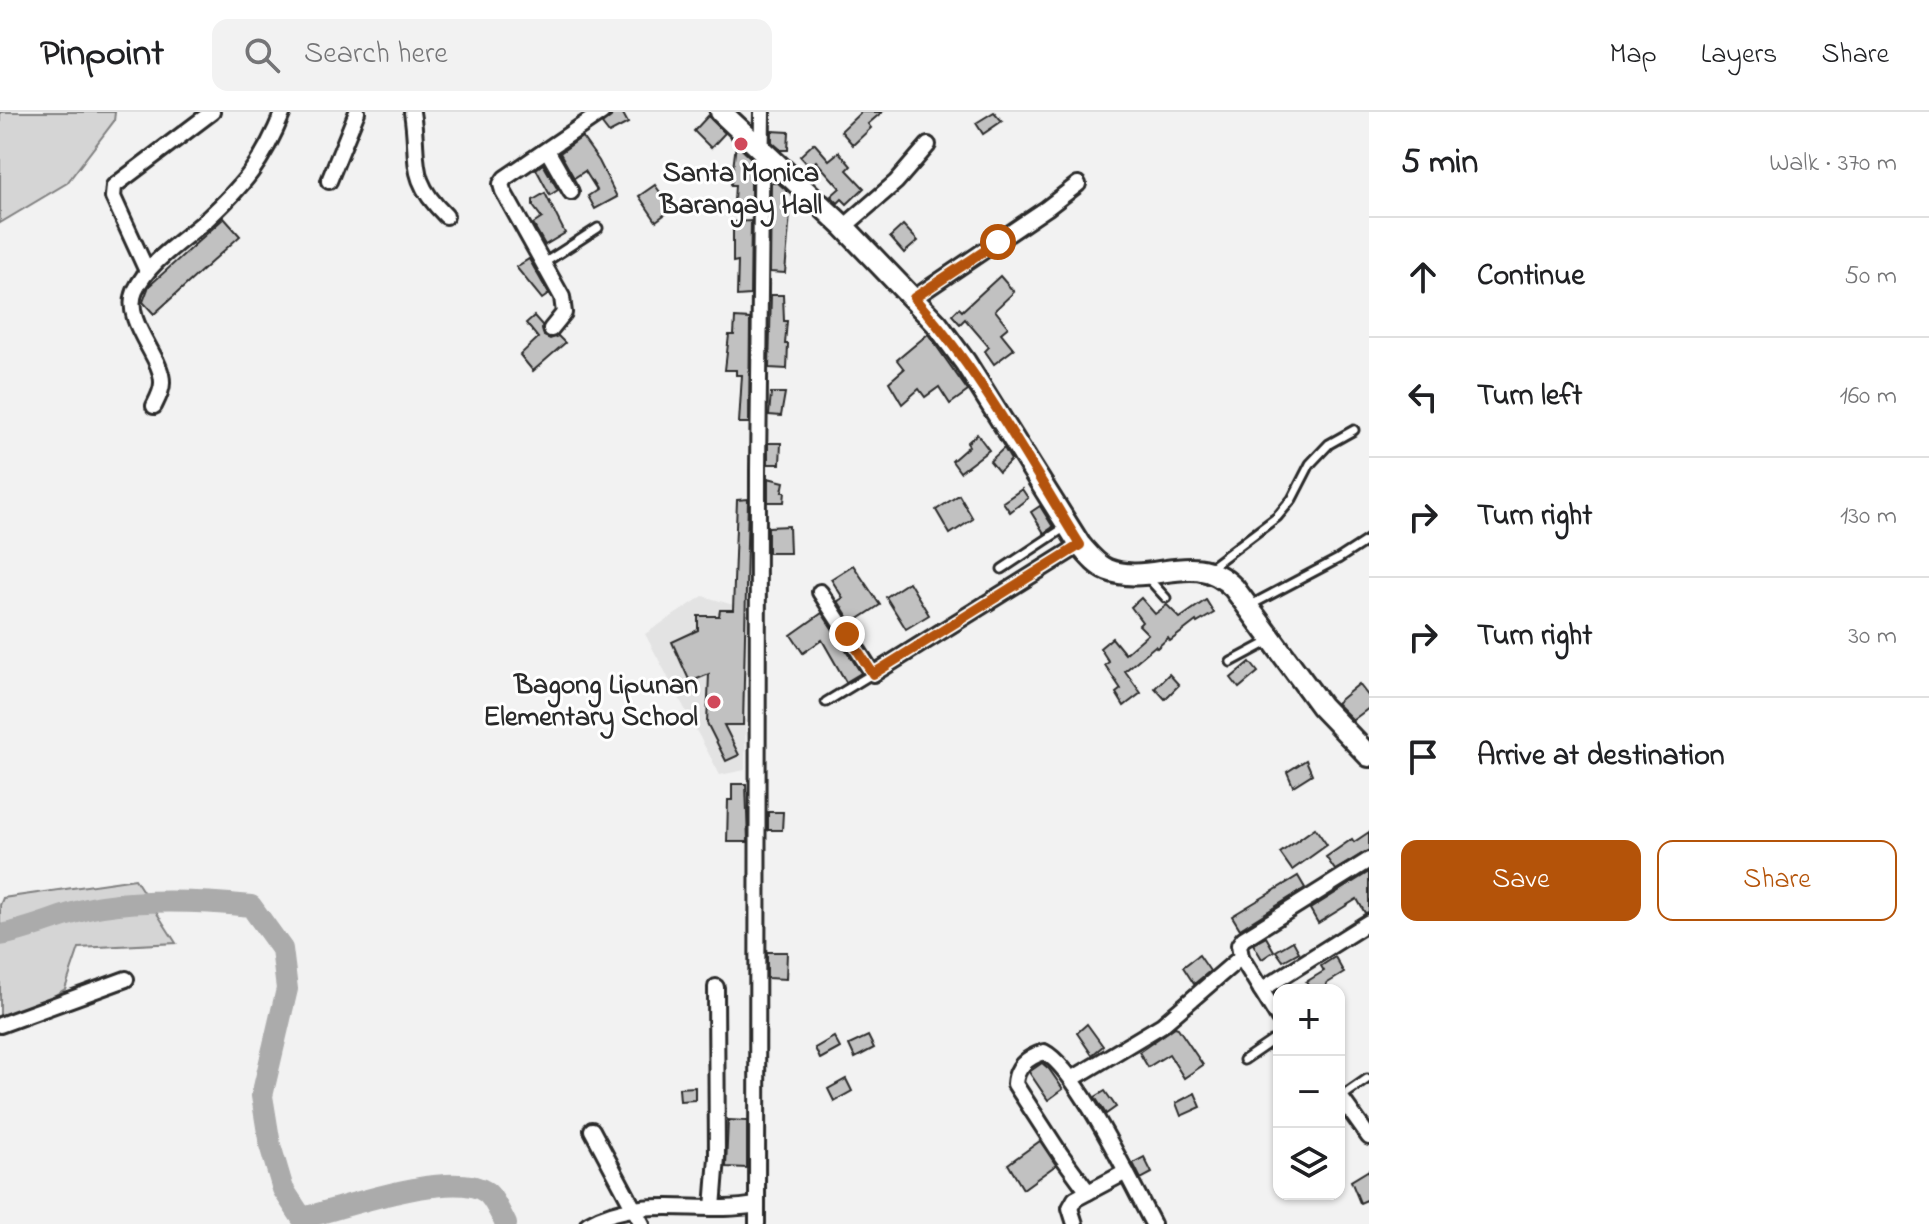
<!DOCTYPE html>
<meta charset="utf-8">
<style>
:root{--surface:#fff;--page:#f2f2f2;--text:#202124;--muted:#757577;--line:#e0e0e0;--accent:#b45309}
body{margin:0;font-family:"Indie Flower",sans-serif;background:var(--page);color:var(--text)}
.controls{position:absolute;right:24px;bottom:24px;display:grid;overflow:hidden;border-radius:16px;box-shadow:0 2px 6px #0004}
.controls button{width:72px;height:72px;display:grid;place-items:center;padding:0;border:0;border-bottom:2px solid var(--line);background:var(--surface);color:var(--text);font:40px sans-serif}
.stop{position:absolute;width:24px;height:24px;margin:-18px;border:6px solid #b45309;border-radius:50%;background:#fff}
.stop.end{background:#b45309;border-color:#fff;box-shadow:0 2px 8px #0008}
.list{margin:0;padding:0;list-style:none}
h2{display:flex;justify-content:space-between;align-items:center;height:104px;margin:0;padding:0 32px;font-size:34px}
h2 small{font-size:26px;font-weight:400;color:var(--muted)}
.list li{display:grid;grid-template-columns:52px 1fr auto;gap:24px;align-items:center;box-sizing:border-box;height:120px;padding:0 32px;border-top:2px solid var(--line)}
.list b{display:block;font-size:30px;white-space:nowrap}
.list em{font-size:26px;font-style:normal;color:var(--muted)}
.actions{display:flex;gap:16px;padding:24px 32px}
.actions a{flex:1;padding:18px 0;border:2px solid var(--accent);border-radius:16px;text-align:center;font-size:28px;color:var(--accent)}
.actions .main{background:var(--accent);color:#fff}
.icon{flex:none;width:44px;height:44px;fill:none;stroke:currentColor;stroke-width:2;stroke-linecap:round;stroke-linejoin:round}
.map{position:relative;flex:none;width:1369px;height:1112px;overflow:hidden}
header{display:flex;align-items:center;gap:48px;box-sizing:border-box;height:112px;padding:0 40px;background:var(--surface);border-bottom:2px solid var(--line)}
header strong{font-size:38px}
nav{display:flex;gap:44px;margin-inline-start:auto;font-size:28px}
.search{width:560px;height:72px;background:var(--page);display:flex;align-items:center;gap:20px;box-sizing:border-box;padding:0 28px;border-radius:16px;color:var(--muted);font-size:30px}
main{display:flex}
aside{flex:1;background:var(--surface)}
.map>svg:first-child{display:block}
.built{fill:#e3e3e3}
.green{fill:#d5d5d5;stroke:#808080;stroke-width:2}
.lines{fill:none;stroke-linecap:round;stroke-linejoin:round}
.river{stroke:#ababab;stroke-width:22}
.building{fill:#c1c1c1;stroke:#2b2b2b;stroke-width:2}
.lane-casing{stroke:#2b2b2b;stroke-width:13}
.street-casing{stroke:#2b2b2b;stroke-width:20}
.secondary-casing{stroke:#2b2b2b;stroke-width:26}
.lane{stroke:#fff;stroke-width:7}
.street{stroke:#fff;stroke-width:14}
.secondary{stroke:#fff;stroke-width:20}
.route{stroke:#b45309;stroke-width:10}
.poi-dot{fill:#d1495b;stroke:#fff;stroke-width:3}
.labels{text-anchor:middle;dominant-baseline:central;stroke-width:6;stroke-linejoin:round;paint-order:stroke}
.poi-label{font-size:28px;font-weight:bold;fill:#2b2b2b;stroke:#fff}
</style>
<header>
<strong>Pinpoint</strong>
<div class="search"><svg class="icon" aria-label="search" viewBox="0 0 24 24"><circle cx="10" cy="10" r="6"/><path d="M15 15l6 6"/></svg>Search here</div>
<nav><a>Map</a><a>Layers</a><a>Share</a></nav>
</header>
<main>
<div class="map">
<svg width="1369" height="1112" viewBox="0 0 1369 1112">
<rect width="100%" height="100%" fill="#f2f2f2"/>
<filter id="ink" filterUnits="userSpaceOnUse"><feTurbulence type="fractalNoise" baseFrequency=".0125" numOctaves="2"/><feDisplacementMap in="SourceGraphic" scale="16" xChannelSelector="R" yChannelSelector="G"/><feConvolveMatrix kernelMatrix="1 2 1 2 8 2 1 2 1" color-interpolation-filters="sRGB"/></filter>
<g filter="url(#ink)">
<path class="built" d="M 703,484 L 747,497 L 745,658 L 720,663 L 645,522 Z"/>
<g class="green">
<path d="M 0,0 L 115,0 L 114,9 L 67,71 L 0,111 Z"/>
<path d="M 135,767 L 176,831 L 79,836 L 65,877 L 0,917 L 0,793 L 3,786 Z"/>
</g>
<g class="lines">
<path class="river" d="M 0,823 C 35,817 69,799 102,794 C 151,787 201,789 251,794 L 282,837 L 287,877 L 262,984 L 270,1033 L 283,1077 L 302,1106 C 340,1097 453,1056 486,1080 C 494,1086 501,1103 506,1112"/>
</g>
<g class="building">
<path d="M 612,0 L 622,0 L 628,11 L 609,21 L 602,12 L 611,5 Z"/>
<path d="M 861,0 L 882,0 L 868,12 L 871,16 L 853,33 L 841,19 Z"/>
<path d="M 994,0 L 1002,9 L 983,22 L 976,11 Z"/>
<path d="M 708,4 L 725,21 L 711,36 L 694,19 Z"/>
<path d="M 772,19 L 789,20 L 788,38 L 781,38 L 772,30 Z"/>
<path d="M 582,25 L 599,49 L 617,85 L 595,97 L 588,84 L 597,78 L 585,59 L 574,66 L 560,41 Z"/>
<path d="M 814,31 L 829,48 L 839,40 L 851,54 L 847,58 L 864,76 L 847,92 L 842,87 L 838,91 L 831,84 L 840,76 L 816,49 L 810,55 L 800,44 Z"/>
<path d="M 736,32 L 751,46 L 751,89 L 734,89 L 735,73 L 731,73 Z"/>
<path d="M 543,52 L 558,78 L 550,83 L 536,57 Z"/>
<path d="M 771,71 L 778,71 L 786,78 L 786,102 L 790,102 L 785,161 L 770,160 Z"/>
<path d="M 655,73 L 672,97 L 656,109 L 639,84 Z"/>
<path d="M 545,81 L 565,121 L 545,133 L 533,112 L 542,106 L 533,94 L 533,88 Z"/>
<path d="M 224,106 L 240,124 L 154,202 L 143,190 L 149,174 Z"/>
<path d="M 751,109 L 750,183 L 737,184 L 738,149 L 733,150 L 733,110 Z"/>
<path d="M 903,113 L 918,129 L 904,141 L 890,125 Z"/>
<path d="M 529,147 L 549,182 L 542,187 L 516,155 Z"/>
<path d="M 1000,164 L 1014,180 L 995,198 L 1008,215 L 1001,221 L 1014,237 L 994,252 L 985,239 L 989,235 L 965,207 L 960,212 L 952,203 L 959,196 L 962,199 Z"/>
<path d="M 771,183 L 783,183 L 784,209 L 787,209 L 785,232 L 788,232 L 787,257 L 769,256 Z"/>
<path d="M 534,204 L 542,213 L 544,224 L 550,227 L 558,224 L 565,231 L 533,259 L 520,243 L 538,226 L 526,211 Z"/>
<path d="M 735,206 L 750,207 L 749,311 L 739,311 L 742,263 L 736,263 L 736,258 L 725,258 L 729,223 L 734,223 Z"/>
<path d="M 928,222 L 968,279 L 950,292 L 939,275 L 925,285 L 919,277 L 902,292 L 889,270 L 904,257 L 897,248 Z"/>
<path d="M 771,281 L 785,281 L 781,304 L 769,303 Z"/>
<path d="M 977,322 L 989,338 L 960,360 L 952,349 L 969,334 L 967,331 Z"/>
<path d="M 768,331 L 781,331 L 780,352 L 768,352 Z"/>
<path d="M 1004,336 L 1011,348 L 999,360 L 990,349 Z"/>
<path d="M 768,366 L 784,370 L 782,380 L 785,380 L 784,390 L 768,390 Z"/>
<path d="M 1022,377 L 1028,386 L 1010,400 L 1003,390 Z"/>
<path d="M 959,383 L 973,407 L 950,422 L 936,398 Z"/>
<path d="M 748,387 L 743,613 L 724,613 L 739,643 L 726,649 L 707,611 L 709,562 L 690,570 L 672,530 L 698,518 L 698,504 L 719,504 L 720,498 L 733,498 L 737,388 Z"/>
<path d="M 1040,394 L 1053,415 L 1044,421 L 1031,400 Z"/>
<path d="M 789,414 L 790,441 L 768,441 L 768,415 Z"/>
<path d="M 853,453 L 880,493 L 852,511 L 838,489 L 843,486 L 831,467 Z"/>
<path d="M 909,470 L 929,503 L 906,517 L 886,485 Z"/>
<path d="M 1141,486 L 1155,502 L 1167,493 L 1180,506 L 1206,488 L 1214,501 L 1197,511 L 1196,509 L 1170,529 L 1168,526 L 1157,536 L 1155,534 L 1125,559 L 1141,581 L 1124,594 L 1116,581 L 1121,577 L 1105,553 L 1109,550 L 1100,536 L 1112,526 L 1125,542 L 1148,522 L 1139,513 L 1142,510 L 1131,495 Z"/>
<path d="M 822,501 L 861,561 L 846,570 L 822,528 L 803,541 L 791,523 Z"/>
<path d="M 1250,550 L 1258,560 L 1239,576 L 1231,566 Z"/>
<path d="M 1169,562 L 1179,573 L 1165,587 L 1155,576 Z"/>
<path d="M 1359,572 L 1369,585 L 1369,596 L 1353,608 L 1336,591 Z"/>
<path d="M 1306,648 L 1312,662 L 1293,674 L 1287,660 Z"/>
<path d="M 732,672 L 746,672 L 748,730 L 727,730 L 728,688 L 732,688 Z"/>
<path d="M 768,700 L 783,700 L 782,718 L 768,718 Z"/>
<path d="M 1315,716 L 1327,733 L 1292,758 L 1280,741 Z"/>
<path d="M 1369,720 L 1369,738 L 1335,758 L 1326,745 L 1352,727 L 1354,730 Z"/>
<path d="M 1369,760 L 1369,800 L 1365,801 L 1357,787 L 1318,811 L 1310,797 Z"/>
<path d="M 1298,764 L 1305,776 L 1240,817 L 1232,804 Z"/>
<path d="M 1266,825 L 1274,839 L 1262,847 L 1253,832 Z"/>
<path d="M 1293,829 L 1299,840 L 1283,849 L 1276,839 Z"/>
<path d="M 767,840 L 787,840 L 786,867 L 767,866 Z"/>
<path d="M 1199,843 L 1210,859 L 1194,872 L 1183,855 Z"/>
<path d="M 1335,845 L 1344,861 L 1326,872 L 1329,878 L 1311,878 L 1306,870 L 1324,859 L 1321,854 Z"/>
<path d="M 1087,912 L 1103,934 L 1092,943 L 1077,921 Z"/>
<path d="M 1175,915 L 1178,916 L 1203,953 L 1184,966 L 1169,942 L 1148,955 L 1139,940 Z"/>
<path d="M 868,924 L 874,936 L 855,946 L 849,933 Z"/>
<path d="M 834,925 L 840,936 L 820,947 L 815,936 Z"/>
<path d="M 1042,951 L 1049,957 L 1063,977 L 1048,988 L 1029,960 Z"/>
<path d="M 846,967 L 852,979 L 834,989 L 828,977 Z"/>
<path d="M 695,975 L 695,988 L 680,989 L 679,976 Z"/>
<path d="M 1105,979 L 1116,995 L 1106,1002 L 1095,985 Z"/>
<path d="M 1195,981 L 1201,995 L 1181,1004 L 1176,991 Z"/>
<path d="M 728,1008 L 747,1009 L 747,1056 L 726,1055 Z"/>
<path d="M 1040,1029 L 1056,1053 L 1023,1077 L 1008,1052 Z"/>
<path d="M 1144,1045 L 1152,1061 L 1141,1067 L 1133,1051 Z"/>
<path d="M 1369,1058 L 1369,1087 L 1360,1091 L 1351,1069 Z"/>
</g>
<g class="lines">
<g class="lane-casing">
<g id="lane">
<path d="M 544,151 L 598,116"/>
<path d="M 1002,457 L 1067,414"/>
<path d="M 1208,457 L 1277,405 L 1292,387 L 1310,352 L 1329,332 L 1354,318"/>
<path d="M 1146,464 L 1166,486"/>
<path d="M 1249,494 L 1338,447 L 1369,427"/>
<path d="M 1231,550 L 1272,528"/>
<path d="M 826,590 L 872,562"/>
<path d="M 1244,948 L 1279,924"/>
<path d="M 1341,985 L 1367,967"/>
</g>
</g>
<g class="street-casing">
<g id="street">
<path d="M 412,0 C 420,49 406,65 446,104"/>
<path d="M 547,38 L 571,80"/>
<path d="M 329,69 L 357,0"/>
<path d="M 844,115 L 896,70 L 928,33"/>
<path d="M 147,159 L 113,85 L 114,74 L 212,0"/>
<path d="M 914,186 L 1047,96 L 1078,72"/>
<path d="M 551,217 L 564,201 L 562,185 L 503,79 L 501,72 L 505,66 L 602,0"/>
<path d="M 154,294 C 157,288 162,279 162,271 C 163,245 122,209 135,179 C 149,149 181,130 205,109 C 244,73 263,50 283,0"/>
<path d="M 820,480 L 873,562 L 1080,433"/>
<path d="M 1261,878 L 1369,810"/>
<path d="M 1279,907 L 1241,845 L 1239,833 L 1243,827 L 1369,748"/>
<path d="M 0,913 L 126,867"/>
<path d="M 1072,967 L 1162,913 L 1241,845"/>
<path d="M 1339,983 L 1369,1025"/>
<path d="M 592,1018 L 642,1112"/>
<path d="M 1088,1080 L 1061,1043 L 1015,972 C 1016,954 1028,945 1044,940 C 1077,956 1133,1075 1153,1112"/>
<path d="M 713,1096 L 717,1045 L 716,875"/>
<path d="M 588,1112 C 638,1082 701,1103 756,1093"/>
<path d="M 757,1112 L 758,358 L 762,0"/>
<path d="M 1075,1112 L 1070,1096 L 1075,1087 L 1126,1060"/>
</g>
</g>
<g class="secondary-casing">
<path id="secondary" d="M 721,0 L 844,115 L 937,212 L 965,250 L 1080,433 C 1088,442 1096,453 1108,458 C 1152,475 1194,435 1234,476 L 1321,594 L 1369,644"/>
</g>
<use href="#lane" class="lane"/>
<use href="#street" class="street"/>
<use href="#secondary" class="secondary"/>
</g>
</g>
<g class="lines" filter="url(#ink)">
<path class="route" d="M 847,522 L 873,562 L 1080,433 C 1028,349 980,259 914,186 L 998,130"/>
</g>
<g class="poi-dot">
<circle cx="741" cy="32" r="8"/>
<circle cx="714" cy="590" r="8"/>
</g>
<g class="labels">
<g class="poi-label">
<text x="741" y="62">Santa Monica<tspan x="741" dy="32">Barangay Hall</tspan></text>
<text x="698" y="574" text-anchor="end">Bagong Lipunan<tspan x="698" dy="32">Elementary School</tspan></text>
</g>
</g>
</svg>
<div class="controls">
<button>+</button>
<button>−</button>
<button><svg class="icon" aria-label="layers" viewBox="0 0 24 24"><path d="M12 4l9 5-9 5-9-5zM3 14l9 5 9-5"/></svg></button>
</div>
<div class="stop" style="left:998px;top:130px"></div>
<div class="stop end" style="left:847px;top:522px"></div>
</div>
<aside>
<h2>5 min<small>Walk · 370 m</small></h2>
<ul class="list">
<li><svg class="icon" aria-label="ahead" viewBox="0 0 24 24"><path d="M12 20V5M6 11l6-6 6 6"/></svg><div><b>Continue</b></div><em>50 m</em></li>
<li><svg class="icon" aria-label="left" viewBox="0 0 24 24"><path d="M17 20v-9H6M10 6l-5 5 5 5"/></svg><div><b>Turn left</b></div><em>160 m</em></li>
<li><svg class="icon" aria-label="right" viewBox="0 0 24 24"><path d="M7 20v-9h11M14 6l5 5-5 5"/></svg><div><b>Turn right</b></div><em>130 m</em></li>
<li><svg class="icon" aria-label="right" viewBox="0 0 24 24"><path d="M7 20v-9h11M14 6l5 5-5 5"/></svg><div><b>Turn right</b></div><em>30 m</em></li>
<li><svg class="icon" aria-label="arrive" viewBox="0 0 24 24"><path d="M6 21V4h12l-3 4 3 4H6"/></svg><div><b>Arrive at destination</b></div></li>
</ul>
<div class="actions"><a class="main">Save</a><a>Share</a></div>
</aside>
</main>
